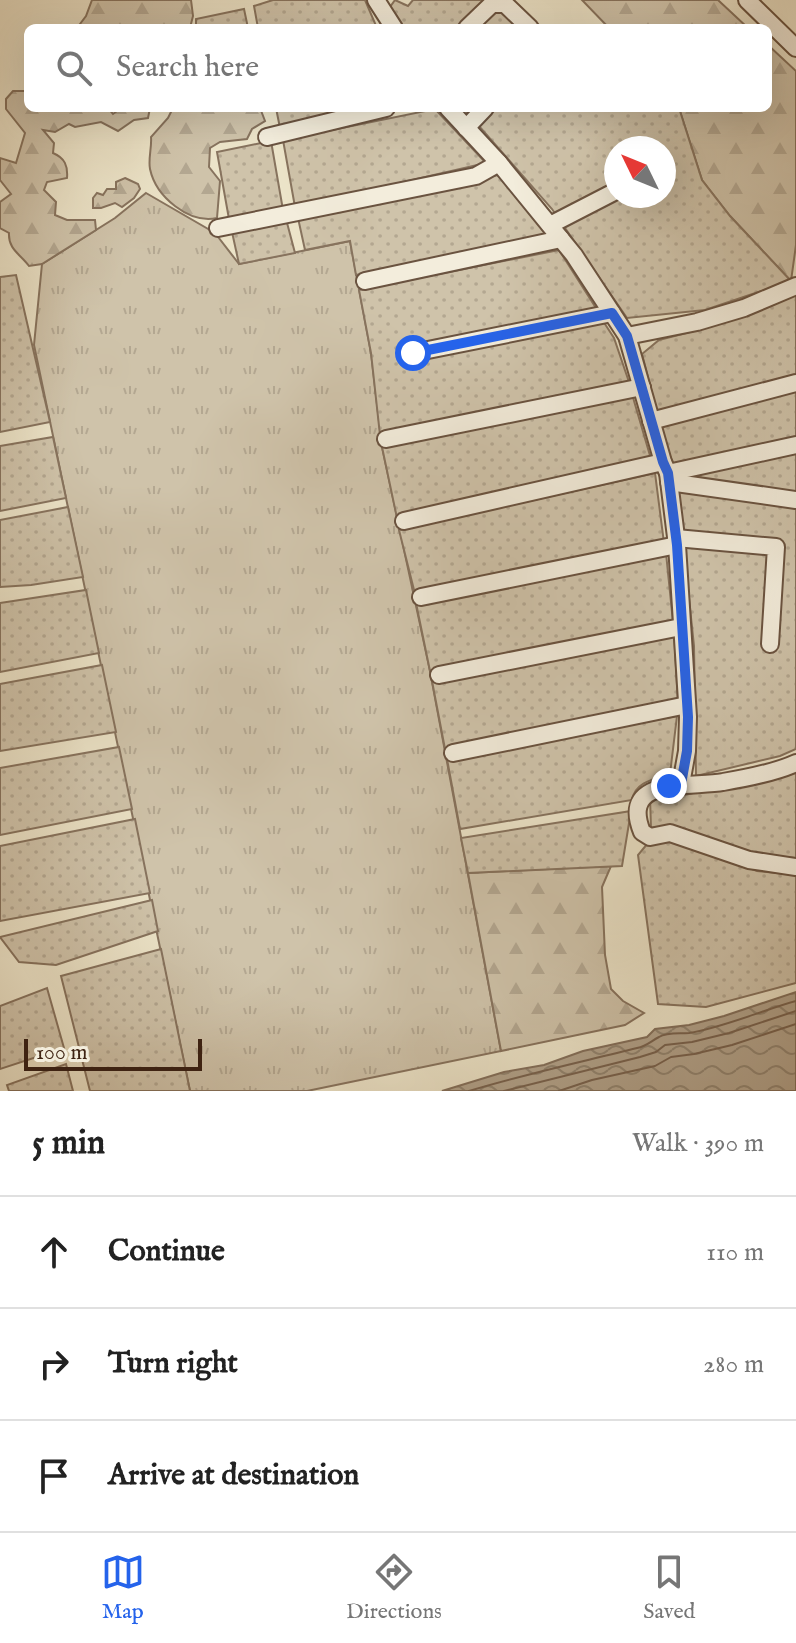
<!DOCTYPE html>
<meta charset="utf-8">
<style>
:root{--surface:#fff;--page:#f6f6f6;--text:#222;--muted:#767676;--line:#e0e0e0;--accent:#2563eb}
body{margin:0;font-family:"IM FELL English",serif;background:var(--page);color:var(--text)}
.compass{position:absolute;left:604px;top:136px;width:72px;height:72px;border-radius:50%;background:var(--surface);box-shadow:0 8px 32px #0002;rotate:313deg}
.scale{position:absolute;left:24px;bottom:20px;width:178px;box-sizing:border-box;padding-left:8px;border:4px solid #3f2312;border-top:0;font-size:22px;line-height:28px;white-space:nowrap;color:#3f2312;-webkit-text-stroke:6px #f3eddc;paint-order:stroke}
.stop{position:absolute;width:24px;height:24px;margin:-18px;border:6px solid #2563eb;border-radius:50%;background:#fff}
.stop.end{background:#2563eb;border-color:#fff;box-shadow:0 2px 8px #0008}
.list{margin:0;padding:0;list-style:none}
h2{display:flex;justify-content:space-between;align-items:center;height:104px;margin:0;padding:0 32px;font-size:34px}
h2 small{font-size:26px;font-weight:400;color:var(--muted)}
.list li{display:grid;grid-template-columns:52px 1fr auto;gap:24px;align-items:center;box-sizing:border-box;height:112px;padding:0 32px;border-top:2px solid var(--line)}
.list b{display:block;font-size:30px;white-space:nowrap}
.list em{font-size:26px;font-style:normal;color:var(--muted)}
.icon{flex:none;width:44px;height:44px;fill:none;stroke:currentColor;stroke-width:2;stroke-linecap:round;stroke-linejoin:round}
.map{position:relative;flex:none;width:796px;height:1091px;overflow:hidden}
.search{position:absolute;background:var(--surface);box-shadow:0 8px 32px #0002;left:24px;right:24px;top:24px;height:88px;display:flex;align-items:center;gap:20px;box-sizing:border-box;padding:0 28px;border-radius:12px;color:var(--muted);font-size:30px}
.sheet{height:440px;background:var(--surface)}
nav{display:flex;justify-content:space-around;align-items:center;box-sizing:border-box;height:112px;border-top:2px solid var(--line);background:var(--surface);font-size:22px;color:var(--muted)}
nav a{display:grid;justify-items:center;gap:4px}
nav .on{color:var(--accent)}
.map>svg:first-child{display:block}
.grass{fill:url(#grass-tufts);stroke:#87735e;stroke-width:2}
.forest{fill:url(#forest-firs);stroke:#87735e;stroke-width:2}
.garden{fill:url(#garden-dots);stroke:#87735e;stroke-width:2;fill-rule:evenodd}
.water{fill:url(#water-waves);stroke:#836f5b;stroke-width:2}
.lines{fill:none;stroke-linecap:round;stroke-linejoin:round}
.shore{stroke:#78624e;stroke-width:2}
.minor-casing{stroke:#6a5340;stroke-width:20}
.minor{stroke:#f3eddc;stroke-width:16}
.route{stroke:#2563eb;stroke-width:10}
</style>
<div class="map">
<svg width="796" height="1091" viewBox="0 0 796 1091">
<defs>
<pattern id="grass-tufts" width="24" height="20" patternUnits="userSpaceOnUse" patternTransform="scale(2)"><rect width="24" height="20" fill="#cfc3aa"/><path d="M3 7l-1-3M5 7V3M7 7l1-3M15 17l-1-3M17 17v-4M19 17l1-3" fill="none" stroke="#b3a791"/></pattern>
<pattern id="forest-firs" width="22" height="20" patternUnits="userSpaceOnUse" patternTransform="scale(2)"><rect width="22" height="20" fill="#cfc3aa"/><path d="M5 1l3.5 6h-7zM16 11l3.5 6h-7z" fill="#b3a791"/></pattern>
<pattern id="garden-dots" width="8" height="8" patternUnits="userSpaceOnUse" patternTransform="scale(2)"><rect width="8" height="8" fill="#cfc3aa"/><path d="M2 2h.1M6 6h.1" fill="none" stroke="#b3a791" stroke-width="1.8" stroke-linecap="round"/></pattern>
<pattern id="water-waves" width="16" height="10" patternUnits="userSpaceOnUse" patternTransform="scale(2)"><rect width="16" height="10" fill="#b1a28b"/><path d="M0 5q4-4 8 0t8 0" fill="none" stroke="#918470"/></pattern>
</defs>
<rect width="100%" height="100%" fill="#ece4c9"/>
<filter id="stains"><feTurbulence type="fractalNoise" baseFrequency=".0025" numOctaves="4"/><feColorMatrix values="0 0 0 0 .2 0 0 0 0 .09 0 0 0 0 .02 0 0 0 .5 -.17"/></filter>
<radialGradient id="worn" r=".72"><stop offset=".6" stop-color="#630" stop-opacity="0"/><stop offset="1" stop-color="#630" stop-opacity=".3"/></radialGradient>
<path class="grass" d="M 146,193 L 215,233 L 239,264 L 350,241 L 371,353 L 382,447 L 430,671 L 501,1051 L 307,1091 L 190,1091 L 34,345 L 42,264 L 115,218 Z"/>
<g class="forest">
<path d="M 92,0 L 191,0 L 193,16 L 190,28 L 77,28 L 86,16 Z"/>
<path d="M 582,0 L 718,0 L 748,28 L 609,28 Z"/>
<path d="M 768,45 L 796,71 L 796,245 L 791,281 L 730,216 L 702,180 L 679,108 L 768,108 Z"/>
<path d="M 13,91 L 28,91 L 28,108 L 108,108 L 113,114 L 121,108 L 150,108 L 148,118 L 134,120 L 118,131 L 101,122 L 75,127 L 69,124 L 55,132 L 43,130 L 54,143 L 53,153 C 65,158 68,166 67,178 L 47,182 L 44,190 L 56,202 L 55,215 L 67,220 L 95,220 L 96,230 L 42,264 L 29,266 C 20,254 8,249 9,233 L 0,228 L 0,202 L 11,194 L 0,180 L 0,158 L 16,163 L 25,133 L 6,109 L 6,99 Z"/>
<path d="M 173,108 L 260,108 L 265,121 L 252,129 L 247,139 L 220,142 L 210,148 L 209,167 L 220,181 L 217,218 C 189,224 156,197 150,169 C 148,159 152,147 151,137 L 168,118 Z"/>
<path d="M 125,178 L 138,184 L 140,189 L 134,198 L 122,207 L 115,203 L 101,208 L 93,208 L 93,198 L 97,193 L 103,195 L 107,189 L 116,189 L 116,182 Z"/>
<path d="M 611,866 L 602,887 L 605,955 L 611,989 L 623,1001 L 644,1013 L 625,1025 L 501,1051 L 468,873 Z"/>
</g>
<g class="garden">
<path d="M 273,0 L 365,0 L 377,28 L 258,28 L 254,6 Z"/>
<path d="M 395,0 L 408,6 L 413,0 L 488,0 L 460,28 L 404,28 L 390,7 Z"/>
<path d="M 500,8 L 524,28 L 476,28 Z"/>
<path d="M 244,9 L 248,28 L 196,28 L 196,19 Z"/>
<path d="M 276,108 L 365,108 L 280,128 Z"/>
<path d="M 463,108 L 679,108 L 702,180 L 730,216 L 791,281 L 705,310 L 627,318 L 552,209 ZM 616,148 L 664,148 L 664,196 L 616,196 Z"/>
<path d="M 435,109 L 486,163 L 295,207 L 283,140 Z"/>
<path d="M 271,141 L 283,210 L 229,219 L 217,152 Z"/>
<path d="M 498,175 L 547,235 L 356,275 L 350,241 L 305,250 L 298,218 Z"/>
<path d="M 286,219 L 295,253 L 239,264 L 232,232 Z"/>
<path d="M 559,250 L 596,308 L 403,348 L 406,363 L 603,321 L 614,338 L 629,382 L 380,435 L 371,353 L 359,290 Z"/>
<path d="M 16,275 L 50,422 L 0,432 L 0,277 Z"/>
<path d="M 794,293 L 796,297 L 796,378 L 658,416 L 642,354 L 659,340 L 694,331 Z"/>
<path d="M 796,388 L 796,438 L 671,468 L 660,425 Z"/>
<path d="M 632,394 L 651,459 L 397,518 L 382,447 Z"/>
<path d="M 53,437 L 66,498 L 0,511 L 0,446 Z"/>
<path d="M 796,449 L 796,498 L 673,479 Z"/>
<path d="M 655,473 L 664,543 L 415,594 L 399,530 Z"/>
<path d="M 674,486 L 796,503 L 796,749 L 780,756 L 696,776 L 694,646 L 683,541 L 780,545 L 683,534 Z"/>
<path d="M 68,507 L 83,577 L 31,585 L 0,587 L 0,520 Z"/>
<path d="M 666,553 L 673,622 L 430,671 L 416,603 Z"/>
<path d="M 86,590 L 99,653 L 0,672 L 0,603 Z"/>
<path d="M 674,633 L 678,703 L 445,749 L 432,681 Z"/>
<path d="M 102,665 L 116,732 L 0,751 L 0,684 Z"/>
<path d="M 677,716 L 670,774 C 654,779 635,782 632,800 L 460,829 L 447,759 Z"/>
<path d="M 119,747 L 132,809 L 0,835 L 0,768 Z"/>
<path d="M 796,766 L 796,858 C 773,856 747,854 726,845 C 700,835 680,823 651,828 L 650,797 L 677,791 L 685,795 L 780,772 Z"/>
<path d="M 631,811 L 622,866 L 468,873 L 461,838 Z"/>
<path d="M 135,819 L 150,893 L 0,921 L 0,846 Z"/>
<path d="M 668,838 L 757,871 L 796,875 L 796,983 L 706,1007 L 658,1004 L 638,855 L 648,843 Z"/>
<path d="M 152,900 L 158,931 L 56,965 L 19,962 L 0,937 Z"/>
<path d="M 161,949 L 190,1091 L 90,1091 L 61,976 Z"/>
<path d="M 47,988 L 64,1048 L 0,1069 L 0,1006 Z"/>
<path d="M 66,1064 L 73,1091 L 9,1091 L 7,1085 Z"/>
</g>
<path class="water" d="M 796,992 L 796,1091 L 442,1091 L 504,1072 L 544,1065 L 583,1051 L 647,1037 L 655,1029 L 689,1025 L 724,1016 Z"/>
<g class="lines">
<g class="shore">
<path d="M 469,1091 C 525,1074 581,1062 637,1048 C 647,1046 651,1041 659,1037 C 667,1032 680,1034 689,1033 C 722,1028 763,1010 796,1001"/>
<path d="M 504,1091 L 640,1057 L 656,1052 L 665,1045 L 692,1042 L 729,1033 L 796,1011"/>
<path d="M 559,1091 L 592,1080 L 655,1066 L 671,1057 L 694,1054 L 732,1045 L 796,1024"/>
</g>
<g class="minor-casing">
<g id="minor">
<path d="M 376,0 L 394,28"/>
<path d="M 747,0 L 796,48"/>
<path d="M 467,28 L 492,4 L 505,4 L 530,28"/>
<path d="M 448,108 L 499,163 L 574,255 L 627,336 L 663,462 L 668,473 L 677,545 L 688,717 L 687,751 L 681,784"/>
<path d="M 466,128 L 485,108"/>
<path d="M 267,137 L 386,108"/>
<path d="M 550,225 L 616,191"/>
<path d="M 218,228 L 476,176 L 499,163"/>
<path d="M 365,281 L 561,239"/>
<path d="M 627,336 L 697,322 L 744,308 L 796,286"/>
<path d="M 413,353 L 612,313"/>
<path d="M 651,421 L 796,383"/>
<path d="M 386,439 L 642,387"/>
<path d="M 668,473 L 796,445"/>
<path d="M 669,482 L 796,500"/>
<path d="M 404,521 L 663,462"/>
<path d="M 676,538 L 776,547 L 770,644"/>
<path d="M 421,597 L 677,545"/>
<path d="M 439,675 L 681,627"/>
<path d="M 453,753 L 687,705"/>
<path d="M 796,763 C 774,773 747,778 723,782 C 693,788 619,775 642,832 L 650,837 L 670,833 L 749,860 L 796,867"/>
</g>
</g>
<use href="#minor" class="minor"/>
</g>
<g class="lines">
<path class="route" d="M 413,353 L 612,313 L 627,336 L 663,462 L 668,473 L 677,545 L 688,717 L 687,751 L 681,784 L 669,786"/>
</g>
<rect width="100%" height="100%" filter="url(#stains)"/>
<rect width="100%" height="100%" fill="url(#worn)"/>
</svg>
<svg class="compass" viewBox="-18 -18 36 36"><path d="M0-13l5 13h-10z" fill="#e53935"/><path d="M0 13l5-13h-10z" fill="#767676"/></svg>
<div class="scale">100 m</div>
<div class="stop" style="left:413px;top:353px"></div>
<div class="stop end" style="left:669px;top:786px"></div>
<div class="search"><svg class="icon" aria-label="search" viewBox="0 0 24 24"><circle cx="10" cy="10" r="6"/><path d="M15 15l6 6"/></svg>Search here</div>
</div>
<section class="sheet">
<h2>5 min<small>Walk · 390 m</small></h2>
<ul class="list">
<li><svg class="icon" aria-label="ahead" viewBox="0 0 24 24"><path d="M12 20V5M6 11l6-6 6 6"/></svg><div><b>Continue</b></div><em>110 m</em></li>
<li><svg class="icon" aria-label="right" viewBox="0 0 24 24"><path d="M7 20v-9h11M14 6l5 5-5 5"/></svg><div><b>Turn right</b></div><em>280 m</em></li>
<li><svg class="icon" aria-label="arrive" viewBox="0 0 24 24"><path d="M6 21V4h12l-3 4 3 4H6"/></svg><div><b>Arrive at destination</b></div></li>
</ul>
</section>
<nav>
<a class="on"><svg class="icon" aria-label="map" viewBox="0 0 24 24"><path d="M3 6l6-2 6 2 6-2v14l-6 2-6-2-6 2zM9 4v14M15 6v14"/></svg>Map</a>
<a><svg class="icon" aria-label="directions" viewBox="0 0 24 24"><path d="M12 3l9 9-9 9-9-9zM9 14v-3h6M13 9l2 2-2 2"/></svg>Directions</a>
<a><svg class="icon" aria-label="saved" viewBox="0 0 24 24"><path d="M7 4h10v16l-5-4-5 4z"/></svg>Saved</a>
</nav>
